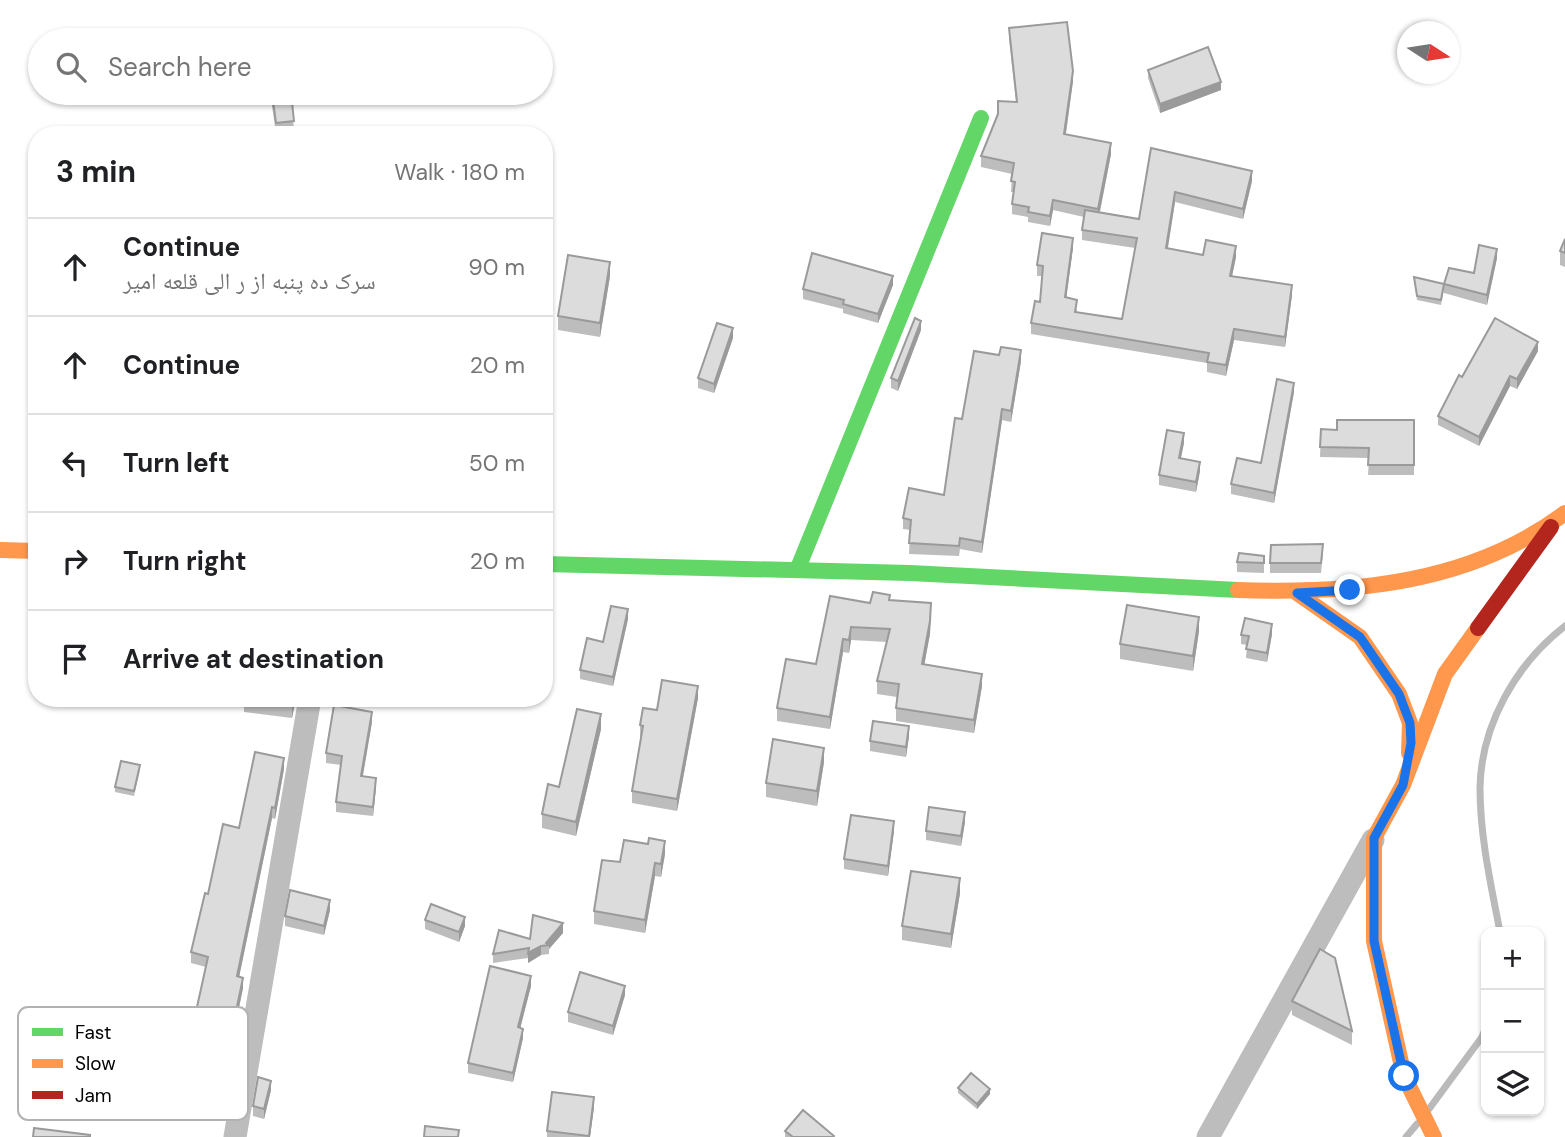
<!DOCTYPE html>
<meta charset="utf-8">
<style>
:root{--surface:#fff;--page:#f2f2f2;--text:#202124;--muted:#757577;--line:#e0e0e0}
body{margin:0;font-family:"DM Sans","Noto Naskh Arabic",sans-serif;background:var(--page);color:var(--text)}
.controls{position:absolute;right:21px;bottom:21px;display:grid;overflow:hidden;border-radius:14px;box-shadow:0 2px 5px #0004}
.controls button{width:63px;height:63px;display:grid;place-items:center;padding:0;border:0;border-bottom:2px solid var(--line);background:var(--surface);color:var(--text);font:35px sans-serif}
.compass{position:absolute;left:1397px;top:21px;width:63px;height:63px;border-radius:50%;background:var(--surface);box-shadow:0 2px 5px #0004;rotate:102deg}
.stop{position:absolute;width:21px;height:21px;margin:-16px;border:5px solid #1a73e8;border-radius:50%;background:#fff}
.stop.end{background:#1a73e8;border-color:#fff;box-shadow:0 2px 7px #0008}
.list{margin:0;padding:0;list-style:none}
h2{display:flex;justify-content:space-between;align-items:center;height:91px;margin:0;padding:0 28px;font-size:30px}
h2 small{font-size:23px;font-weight:400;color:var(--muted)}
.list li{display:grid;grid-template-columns:46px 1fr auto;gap:21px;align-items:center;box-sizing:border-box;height:98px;padding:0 28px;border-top:2px solid var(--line)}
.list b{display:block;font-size:26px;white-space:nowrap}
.list p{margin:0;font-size:23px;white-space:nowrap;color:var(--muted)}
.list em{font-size:23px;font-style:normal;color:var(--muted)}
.icon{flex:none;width:38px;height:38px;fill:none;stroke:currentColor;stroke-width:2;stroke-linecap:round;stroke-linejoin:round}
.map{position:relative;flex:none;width:1565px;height:1137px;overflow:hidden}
.search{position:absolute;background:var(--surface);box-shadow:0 2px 5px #0004;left:28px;top:28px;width:525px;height:77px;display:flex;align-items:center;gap:18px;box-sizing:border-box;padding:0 24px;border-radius:38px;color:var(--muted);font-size:26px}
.panel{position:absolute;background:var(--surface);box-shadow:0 2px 5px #0004;left:28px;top:126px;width:525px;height:581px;border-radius:28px}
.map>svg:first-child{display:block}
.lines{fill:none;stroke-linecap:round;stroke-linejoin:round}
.stream{stroke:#bababa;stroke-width:7}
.street{stroke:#bdbdbd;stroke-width:23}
.fast{stroke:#63d668;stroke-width:16}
.slow{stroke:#ff974d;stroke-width:16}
.jam{stroke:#b3261e;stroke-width:16}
.wall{fill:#bdbdbd}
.shaded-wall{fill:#9a9a9a}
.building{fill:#dcdcdc;stroke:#9a9a9a;stroke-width:2}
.route{stroke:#1a73e8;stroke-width:9}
.key{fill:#fff;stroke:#b2b2b2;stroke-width:2}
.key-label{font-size:19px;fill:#000}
</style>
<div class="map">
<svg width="1565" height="1137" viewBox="0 0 1565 1137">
<rect width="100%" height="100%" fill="#fff"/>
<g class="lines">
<g class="stream">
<path d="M 1500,932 C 1491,885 1480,837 1480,788 C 1481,725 1516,664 1565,626"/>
<path d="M 1429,1109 L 1482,1037 L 1486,1027"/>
<path d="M 1406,1137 L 1417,1124"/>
</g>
<g class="street">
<path d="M 235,1137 L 310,698"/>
<path d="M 1208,1137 L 1373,840"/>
</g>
<g class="fast">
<path d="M 544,564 L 910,573 L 1238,590"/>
<path d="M 798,568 L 981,118"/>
</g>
<g class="slow">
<path d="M 0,550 L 37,551"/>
<path d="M 1238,590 C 1352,594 1470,584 1565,513"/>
<path d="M 1297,593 L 1360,637 L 1399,694 L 1410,723 L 1409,753"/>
<path d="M 1434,1137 L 1404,1076 L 1374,941 L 1374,838 L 1403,785 L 1445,674 L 1478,628"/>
</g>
<path class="jam" d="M 1478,628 L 1551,527"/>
</g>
<g class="wall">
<path d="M 1009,28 L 1073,81 L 1066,134 L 1111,154 L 1100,212 L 1139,219 L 1151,148 L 1252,181 L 1243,219 L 1175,202 L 1168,248 L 1203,255 L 1236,257 L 1232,276 L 1292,295 L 1285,347 L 1234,340 L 1226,376 L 1207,372 L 1207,363 L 1031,334 L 1031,323 L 1040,302 L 1042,276 L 1037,276 L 1037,265 L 1073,248 L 1066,298 L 1077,310 L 1077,312 L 1122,319 L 1135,248 L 1082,240 L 1082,230 L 1084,217 L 1053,210 L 1050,226 L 1028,222 L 1028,217 L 1012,214 L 1012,204 L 1013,192 L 1011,192 L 1012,174 L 981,167 L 981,156 L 998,115 L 1016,102 L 1009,39 Z"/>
<path d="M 1148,70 L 1221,90 L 1160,113 L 1148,78 Z"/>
<path d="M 270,93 L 291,93 L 294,131 L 276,133 Z"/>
<path d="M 1565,239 L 1565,267 L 1560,265 L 1560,251 Z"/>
<path d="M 1497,258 L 1487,305 L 1444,293 L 1444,284 L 1474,273 Z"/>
<path d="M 610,276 L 600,337 L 558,330 L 558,316 Z"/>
<path d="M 1414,277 L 1444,289 L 1441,305 L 1417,300 Z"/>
<path d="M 893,285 L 878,323 L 843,313 L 843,309 L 803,299 L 803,289 Z"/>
<path d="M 921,330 L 898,391 L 891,388 L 891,378 Z"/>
<path d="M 733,338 L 714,393 L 698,388 L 698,378 Z"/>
<path d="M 1538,351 L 1517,389 L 1510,386 L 1479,446 L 1438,425 L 1438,416 L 1462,377 Z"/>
<path d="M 1021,361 L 1011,422 L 1002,420 L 982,553 L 960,549 L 959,556 L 909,554 L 910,530 L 903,529 L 903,518 L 944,495 L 962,419 Z"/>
<path d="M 1294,392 L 1274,503 L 1231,494 L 1231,484 L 1261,463 Z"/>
<path d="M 1414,420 L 1414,475 L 1368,475 L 1369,458 L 1320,457 L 1321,429 L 1337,430 Z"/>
<path d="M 1184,443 L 1180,458 L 1200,471 L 1196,492 L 1159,485 L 1159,475 Z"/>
<path d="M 1323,554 L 1321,573 L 1270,573 L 1270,563 Z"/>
<path d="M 1264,556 L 1264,573 L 1237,572 L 1237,562 Z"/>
<path d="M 890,600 L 931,615 L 930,634 L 924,665 L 982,686 L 974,733 L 896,721 L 896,708 L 897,697 L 877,694 L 877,681 L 887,642 L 851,640 L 849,653 L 843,652 L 830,729 L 777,721 L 777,708 L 870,603 Z"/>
<path d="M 628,619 L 613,686 L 580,679 L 580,670 L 603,642 Z"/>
<path d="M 1199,631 L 1193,671 L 1120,659 L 1120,644 Z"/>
<path d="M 1272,634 L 1267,662 L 1246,658 L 1247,645 L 1241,644 L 1241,635 Z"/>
<path d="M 244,698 L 296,698 L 292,718 L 244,712 Z"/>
<path d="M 698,698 L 677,811 L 632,803 L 632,791 L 641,737 L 640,737 L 640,725 L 657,710 Z"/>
<path d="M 372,722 L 363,776 L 376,787 L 373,816 L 336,812 L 336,802 L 341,765 L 326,763 L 326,753 Z"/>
<path d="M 601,729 L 576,836 L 542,828 L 542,814 L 559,787 Z"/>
<path d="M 909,736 L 906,757 L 870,751 L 870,741 Z"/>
<path d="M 824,762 L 817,806 L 766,797 L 766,783 Z"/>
<path d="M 284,769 L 275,819 L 272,818 L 239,977 L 243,988 L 235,1027 L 197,1018 L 197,1007 L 206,967 L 191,963 L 191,952 L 208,894 L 239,828 Z"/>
<path d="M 140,770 L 134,796 L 115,792 L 115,787 Z"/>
<path d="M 965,822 L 961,846 L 926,840 L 926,831 Z"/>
<path d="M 894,831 L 888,876 L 844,869 L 844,859 Z"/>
<path d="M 665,854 L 661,877 L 655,876 L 645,933 L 594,924 L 594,911 Z"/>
<path d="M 960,893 L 951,948 L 902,940 L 902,926 Z"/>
<path d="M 330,910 L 324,935 L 285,926 L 285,916 Z"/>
<path d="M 425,920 L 465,926 L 459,942 L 425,929 Z"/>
<path d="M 563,933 L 549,949 L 549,954 L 541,955 L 528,963 L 528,958 L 493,963 L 493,954 L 530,939 Z"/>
<path d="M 531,986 L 520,1028 L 523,1038 L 513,1082 L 468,1073 L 468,1063 Z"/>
<path d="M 625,995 L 613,1035 L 568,1022 L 568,1012 Z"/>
<path d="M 1292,1001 L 1352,1031 L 1352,1045 L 1292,1015 Z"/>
<path d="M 224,1064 L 223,1069 L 230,1081 L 225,1110 L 172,1100 L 172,1090 Z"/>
<path d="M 958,1088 L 990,1094 L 977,1109 L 958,1093 Z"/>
<path d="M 271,1090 L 264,1119 L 253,1116 L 253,1106 Z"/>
<path d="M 594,1107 L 590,1137 L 547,1137 L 547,1131 Z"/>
<path d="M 785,1131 L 834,1137 L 785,1137 Z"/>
</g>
<g class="shaded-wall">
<path d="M 1073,71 L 1073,81 L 1064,145 L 1064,134 Z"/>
<path d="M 1221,82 L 1221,90 L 1160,113 L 1160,104 Z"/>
<path d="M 1111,143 L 1111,154 L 1098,220 L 1098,209 Z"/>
<path d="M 1252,171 L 1252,181 L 1243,219 L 1243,209 Z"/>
<path d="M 1175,192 L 1175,202 L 1166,258 L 1166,248 Z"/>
<path d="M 1053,200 L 1053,210 L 1050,226 L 1050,216 Z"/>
<path d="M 1073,238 L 1073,248 L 1065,308 L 1065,297 Z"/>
<path d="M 1236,246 L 1236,257 L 1230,286 L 1230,276 Z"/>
<path d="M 1497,249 L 1497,258 L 1487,305 L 1487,295 Z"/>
<path d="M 610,262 L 610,276 L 600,337 L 600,323 Z"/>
<path d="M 893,276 L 893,285 L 878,323 L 878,314 Z"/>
<path d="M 1292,285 L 1292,295 L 1285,347 L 1285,337 Z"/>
<path d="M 921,321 L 921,330 L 898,391 L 898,381 Z"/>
<path d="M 733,328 L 733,338 L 714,393 L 714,384 Z"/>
<path d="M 1234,329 L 1234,340 L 1226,376 L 1226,365 Z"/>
<path d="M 1538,342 L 1538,351 L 1517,389 L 1517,379 Z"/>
<path d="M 1021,350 L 1021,361 L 1011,422 L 1011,411 Z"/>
<path d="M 1510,376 L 1510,386 L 1479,446 L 1479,437 Z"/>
<path d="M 1294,383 L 1294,392 L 1274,503 L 1274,493 Z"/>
<path d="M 1002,409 L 1002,420 L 982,553 L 982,542 Z"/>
<path d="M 1184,433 L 1184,443 L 1179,468 L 1179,458 Z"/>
<path d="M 1200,462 L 1200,471 L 1196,492 L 1196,482 Z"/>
<path d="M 931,603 L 930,634 L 922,677 L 922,664 Z"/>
<path d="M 628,609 L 628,619 L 613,686 L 613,677 Z"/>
<path d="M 1199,617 L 1199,631 L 1193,671 L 1193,656 Z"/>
<path d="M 1272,624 L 1272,634 L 1267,662 L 1267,653 Z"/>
<path d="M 851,627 L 851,640 L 849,653 L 849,640 Z"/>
<path d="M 843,639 L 843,652 L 830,729 L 830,717 Z"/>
<path d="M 982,674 L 982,686 L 974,733 L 974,720 Z"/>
<path d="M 698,686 L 698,698 L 677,811 L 677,799 Z"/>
<path d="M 294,698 L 296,698 L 292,718 L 292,705 Z"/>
<path d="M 372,712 L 372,722 L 361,785 L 361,776 Z"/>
<path d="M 601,714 L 601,729 L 576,836 L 576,822 Z"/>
<path d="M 909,726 L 909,736 L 906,757 L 906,747 Z"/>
<path d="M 824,748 L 824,762 L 817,806 L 817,791 Z"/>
<path d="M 284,758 L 284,769 L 275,819 L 275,808 Z"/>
<path d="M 376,778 L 376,787 L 373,816 L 373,807 Z"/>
<path d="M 272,807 L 272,818 L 237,987 L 237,976 Z"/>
<path d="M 965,812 L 965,822 L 961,846 L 961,836 Z"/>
<path d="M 894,821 L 894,831 L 888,876 L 888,866 Z"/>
<path d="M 665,841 L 665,854 L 661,877 L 661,864 Z"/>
<path d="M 655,863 L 655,876 L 645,933 L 645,920 Z"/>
<path d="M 960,878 L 960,893 L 951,948 L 951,934 Z"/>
<path d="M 330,900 L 330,910 L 324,935 L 324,926 Z"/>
<path d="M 465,917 L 465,926 L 459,942 L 459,932 Z"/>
<path d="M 563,923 L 563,933 L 549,949 L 549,945 L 546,943 Z"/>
<path d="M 541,946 L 541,955 L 528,963 L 528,953 Z"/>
<path d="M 531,976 L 531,986 L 518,1037 L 518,1027 Z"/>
<path d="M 243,978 L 243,988 L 235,1027 L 235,1016 Z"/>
<path d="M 625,986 L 625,995 L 613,1035 L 613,1026 Z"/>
<path d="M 523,1029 L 523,1038 L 513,1082 L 513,1073 Z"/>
<path d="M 230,1071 L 230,1081 L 225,1110 L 225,1100 Z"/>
<path d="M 271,1081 L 271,1090 L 264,1119 L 264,1109 Z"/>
<path d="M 990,1089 L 990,1094 L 977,1109 L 977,1104 Z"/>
<path d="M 594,1097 L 594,1107 L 590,1137 L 589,1137 Z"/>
</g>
<g class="building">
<path d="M 1067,22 L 1073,71 L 1064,134 L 1111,143 L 1098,209 L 1053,200 L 1050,216 L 1028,212 L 1029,207 L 1012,204 L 1015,182 L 1011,181 L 1014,163 L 981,156 L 998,114 L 998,101 L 1017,102 L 1009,28 Z"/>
<path d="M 1208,47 L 1221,82 L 1160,104 L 1148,70 Z"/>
<path d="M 272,93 L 291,93 L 294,121 L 276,123 Z"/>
<path d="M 1151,148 L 1252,171 L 1243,209 L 1175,192 L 1166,248 L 1203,255 L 1206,240 L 1236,246 L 1230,276 L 1292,285 L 1285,337 L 1234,329 L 1226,365 L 1207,362 L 1209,353 L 1031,323 L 1035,301 L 1040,302 L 1043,266 L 1037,265 L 1042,233 L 1073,238 L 1065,297 L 1077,300 L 1075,312 L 1122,319 L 1137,238 L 1082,230 L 1085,210 L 1139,219 Z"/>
<path d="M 1565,239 L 1565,253 L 1560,251 Z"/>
<path d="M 1479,245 L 1497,249 L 1487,295 L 1444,284 L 1449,268 L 1474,273 Z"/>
<path d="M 812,253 L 893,276 L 878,314 L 843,304 L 844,300 L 803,289 Z"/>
<path d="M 568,255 L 610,262 L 600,323 L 558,316 Z"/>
<path d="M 1414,277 L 1444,284 L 1441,300 L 1417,296 Z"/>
<path d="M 915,318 L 921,321 L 898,381 L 891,378 Z"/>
<path d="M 1495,318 L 1538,342 L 1517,379 L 1510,376 L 1479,437 L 1438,416 L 1459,375 L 1462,377 Z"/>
<path d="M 717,323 L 733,328 L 714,384 L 698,378 Z"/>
<path d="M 1001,347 L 1021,350 L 1011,411 L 1002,409 L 982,542 L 960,538 L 959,546 L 909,543 L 911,520 L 903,518 L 909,488 L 944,495 L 955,418 L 962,419 L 974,351 L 999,355 Z"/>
<path d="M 1277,379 L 1294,383 L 1274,493 L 1231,484 L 1237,458 L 1261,463 Z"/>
<path d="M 1337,420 L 1414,420 L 1414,465 L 1368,465 L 1369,448 L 1320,447 L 1321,429 L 1337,430 Z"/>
<path d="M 1167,430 L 1184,433 L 1179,458 L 1200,462 L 1196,482 L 1159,475 Z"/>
<path d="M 1323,544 L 1321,563 L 1270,563 L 1271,545 Z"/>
<path d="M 1239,553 L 1264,556 L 1264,563 L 1237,562 Z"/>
<path d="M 873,592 L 890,595 L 889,600 L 931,603 L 930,621 L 922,664 L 982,674 L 974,720 L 896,708 L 899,684 L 877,681 L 890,629 L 851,627 L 849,640 L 843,639 L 830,717 L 777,708 L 786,659 L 816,664 L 830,596 L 870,603 Z"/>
<path d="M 1127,605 L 1199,617 L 1193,656 L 1120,644 Z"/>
<path d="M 611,606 L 628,609 L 613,677 L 580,670 L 587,638 L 603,642 Z"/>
<path d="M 1245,618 L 1272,624 L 1267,653 L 1246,649 L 1249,636 L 1241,635 Z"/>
<path d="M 662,680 L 698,686 L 677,799 L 632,791 L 643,726 L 640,725 L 643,708 L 657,710 Z"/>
<path d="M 244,698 L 294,698 L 292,705 L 244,699 Z"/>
<path d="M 334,705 L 372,712 L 361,776 L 376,778 L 373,807 L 336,802 L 342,756 L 326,753 Z"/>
<path d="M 577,709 L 601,714 L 576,822 L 542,814 L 548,784 L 559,787 Z"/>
<path d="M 873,721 L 909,726 L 906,747 L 870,741 Z"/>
<path d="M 773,739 L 824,748 L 817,791 L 766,783 Z"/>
<path d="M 255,752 L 284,758 L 275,808 L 272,807 L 237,976 L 243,978 L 235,1016 L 197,1007 L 208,957 L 191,952 L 205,893 L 208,894 L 223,824 L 239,828 Z"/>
<path d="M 121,761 L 140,765 L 134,791 L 115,787 Z"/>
<path d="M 929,807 L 965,812 L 961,836 L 926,831 Z"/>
<path d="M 851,815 L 894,821 L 888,866 L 844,859 Z"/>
<path d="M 649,838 L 665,841 L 661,864 L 655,863 L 645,920 L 594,911 L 602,860 L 620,862 L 624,840 L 648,844 Z"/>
<path d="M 911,871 L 960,878 L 951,934 L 902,926 Z"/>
<path d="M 290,890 L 330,900 L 324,926 L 285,916 Z"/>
<path d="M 431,904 L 465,917 L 459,932 L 425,920 Z"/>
<path d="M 533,915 L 563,923 L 546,943 L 549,945 L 541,946 L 528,953 L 529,948 L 493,954 L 499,930 L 530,939 Z"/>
<path d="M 1320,949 L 1335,958 L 1352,1031 L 1292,1001 Z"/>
<path d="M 490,966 L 531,976 L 518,1027 L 523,1029 L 513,1073 L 468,1063 Z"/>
<path d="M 580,972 L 625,986 L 613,1026 L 568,1012 Z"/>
<path d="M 971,1073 L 990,1089 L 977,1104 L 958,1088 Z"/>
<path d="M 258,1077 L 271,1081 L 264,1109 L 253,1106 Z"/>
<path d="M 552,1092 L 594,1097 L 589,1136 L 547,1131 Z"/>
<path d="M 803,1110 L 834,1136 L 833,1137 L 793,1137 L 785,1131 Z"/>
<path d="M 425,1126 L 459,1130 L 458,1137 L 424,1137 Z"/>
<path d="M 34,1128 L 90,1135 L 90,1137 L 33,1137 Z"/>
</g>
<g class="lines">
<path class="route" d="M 1350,590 L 1297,593 L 1360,637 L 1399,694 L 1410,723 L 1411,743 L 1403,785 L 1374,838 L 1374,941 L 1404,1076"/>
</g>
<rect x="18" y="1007" width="230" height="113" rx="10" class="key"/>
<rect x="32" y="1028" width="31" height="8" fill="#63d668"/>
<rect x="32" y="1059" width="31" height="9" fill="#ff974d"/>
<rect x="32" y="1091" width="31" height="8" fill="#b3261e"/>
<g class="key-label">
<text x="75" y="1039">Fast</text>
<text x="75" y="1070">Slow</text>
<text x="75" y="1102">Jam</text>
</g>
</svg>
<div class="controls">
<button>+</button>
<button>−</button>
<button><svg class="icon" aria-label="layers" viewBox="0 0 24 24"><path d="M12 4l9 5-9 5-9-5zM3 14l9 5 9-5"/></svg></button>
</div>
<svg class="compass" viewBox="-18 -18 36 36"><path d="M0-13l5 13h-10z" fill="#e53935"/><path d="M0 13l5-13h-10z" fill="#757577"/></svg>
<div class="stop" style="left:1404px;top:1076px"></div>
<div class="stop end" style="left:1350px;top:590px"></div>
<div class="search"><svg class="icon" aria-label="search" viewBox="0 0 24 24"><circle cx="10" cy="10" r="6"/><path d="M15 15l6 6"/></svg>Search here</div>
<section class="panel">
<h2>3 min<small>Walk · 180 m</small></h2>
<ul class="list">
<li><svg class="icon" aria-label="ahead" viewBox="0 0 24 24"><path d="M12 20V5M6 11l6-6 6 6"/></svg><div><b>Continue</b><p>سرک ده پنبه از ر الی قلعه امیر</p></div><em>90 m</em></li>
<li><svg class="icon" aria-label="ahead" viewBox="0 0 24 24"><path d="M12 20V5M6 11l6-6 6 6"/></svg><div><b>Continue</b></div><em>20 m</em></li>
<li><svg class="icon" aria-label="left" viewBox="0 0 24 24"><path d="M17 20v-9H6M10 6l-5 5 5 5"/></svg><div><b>Turn left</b></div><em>50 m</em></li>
<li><svg class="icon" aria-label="right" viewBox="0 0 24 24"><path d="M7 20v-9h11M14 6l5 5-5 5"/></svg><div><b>Turn right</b></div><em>20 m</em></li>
<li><svg class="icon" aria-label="arrive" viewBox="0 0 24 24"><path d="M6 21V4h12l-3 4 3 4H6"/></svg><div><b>Arrive at destination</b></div></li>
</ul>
</section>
</div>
